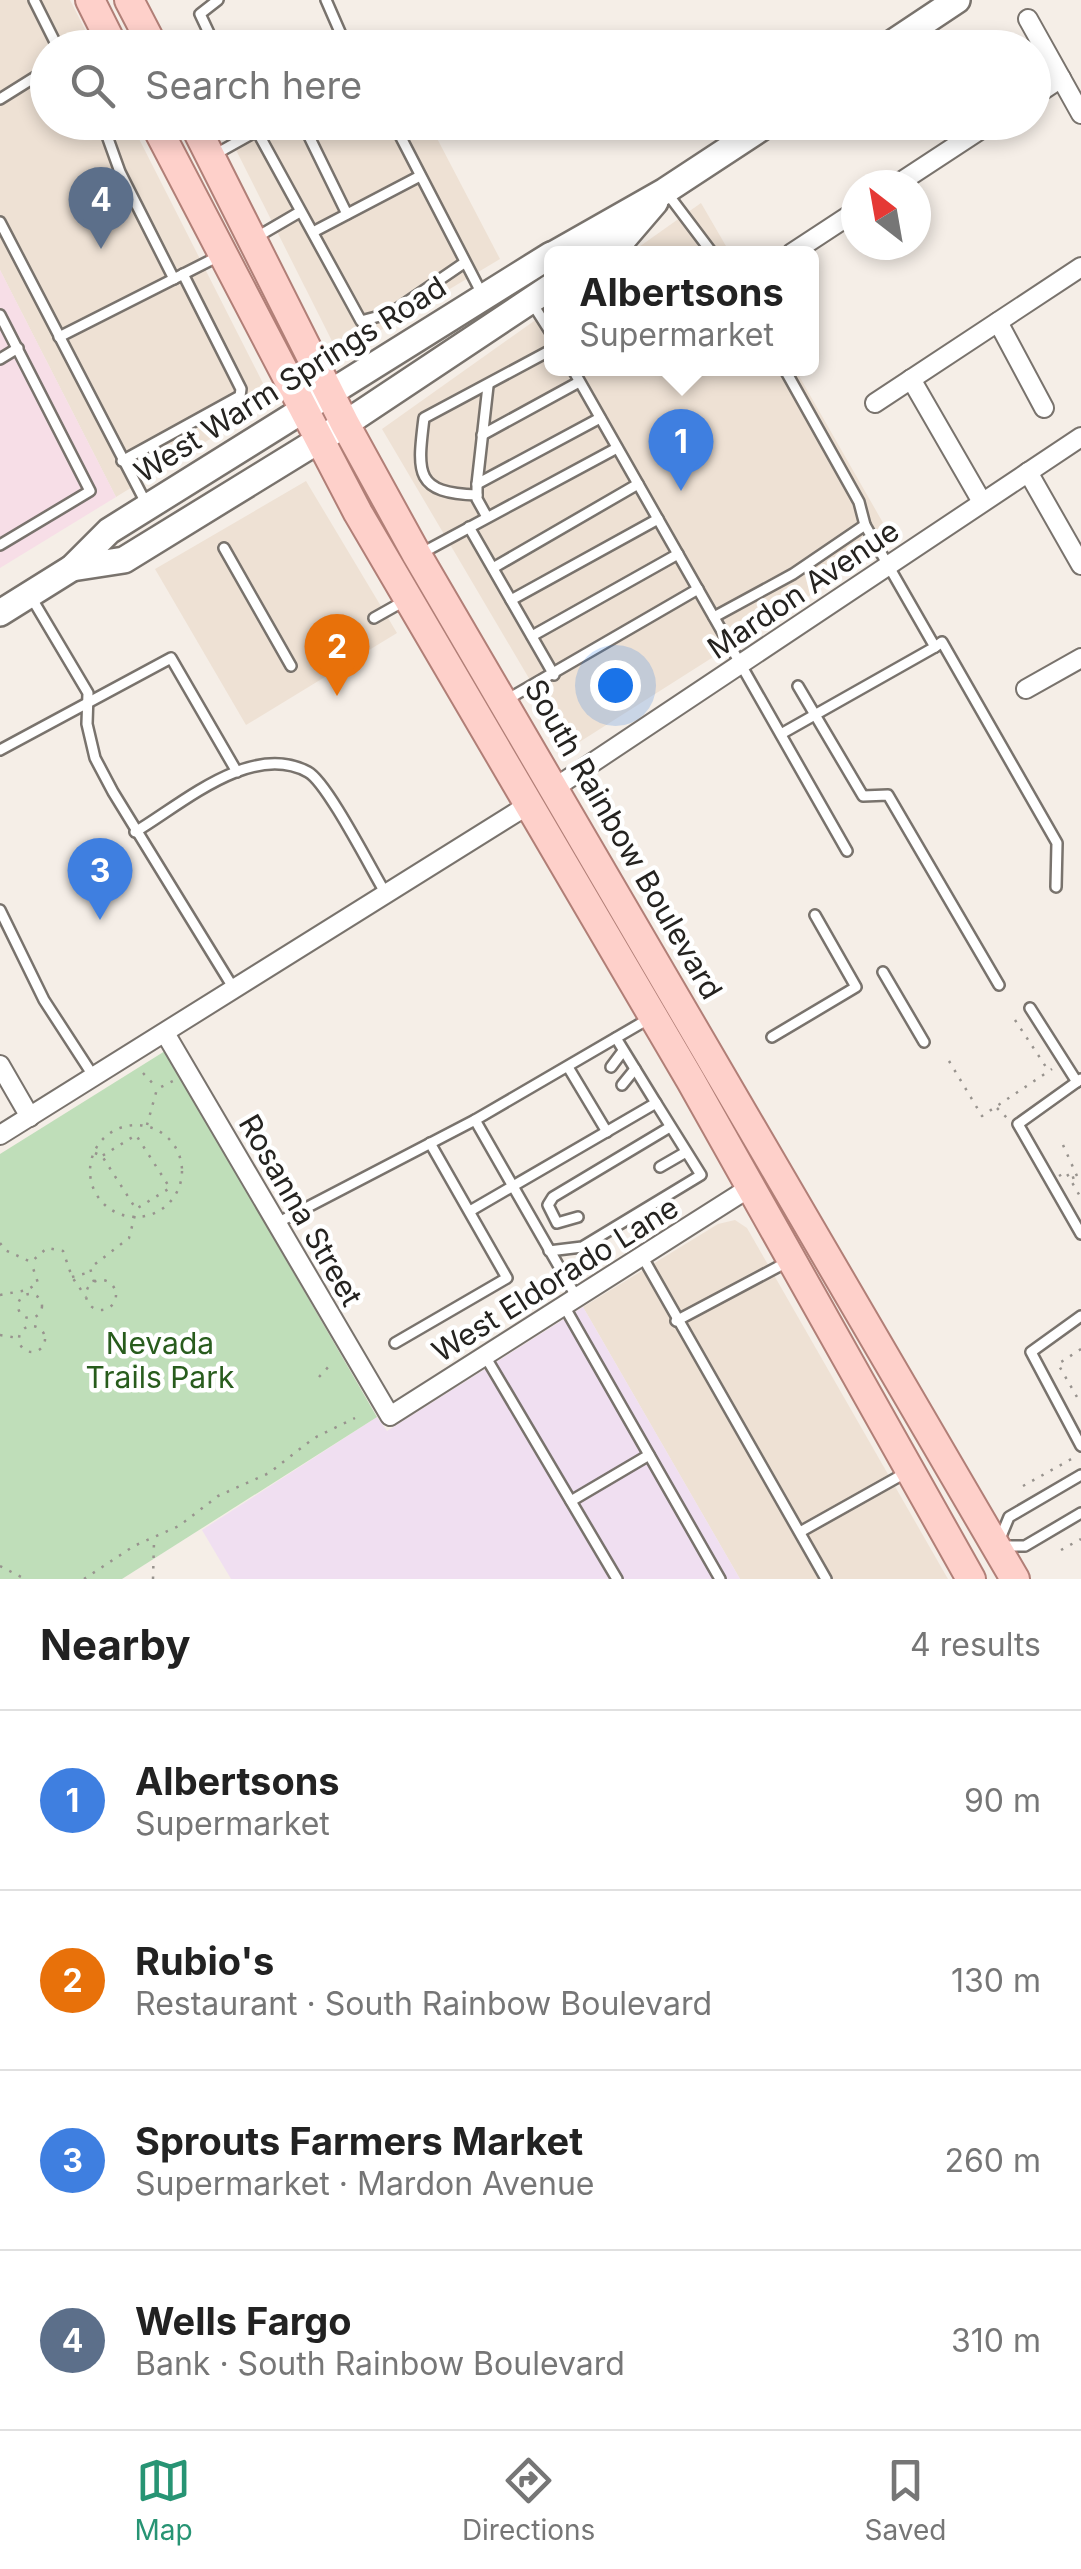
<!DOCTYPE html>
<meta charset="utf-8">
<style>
:root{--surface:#fff;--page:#f6f6f6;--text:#222;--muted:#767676;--line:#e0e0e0;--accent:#279474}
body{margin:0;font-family:Inter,sans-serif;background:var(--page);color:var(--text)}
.compass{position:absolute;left:841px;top:170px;width:90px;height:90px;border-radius:50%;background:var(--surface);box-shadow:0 5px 15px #0003;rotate:329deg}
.you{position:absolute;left:615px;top:685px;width:35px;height:35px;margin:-25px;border:8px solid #fff;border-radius:50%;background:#1a73e8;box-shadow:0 0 0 15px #1a73e833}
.badge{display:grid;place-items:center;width:65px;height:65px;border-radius:50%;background:var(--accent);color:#fff;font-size:32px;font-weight:700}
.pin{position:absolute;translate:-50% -82px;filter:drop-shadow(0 2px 5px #0008)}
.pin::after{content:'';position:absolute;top:52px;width:35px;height:30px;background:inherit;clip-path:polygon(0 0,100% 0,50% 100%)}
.popup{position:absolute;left:544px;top:246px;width:275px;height:130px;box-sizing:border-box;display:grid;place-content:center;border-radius:15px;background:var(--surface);filter:drop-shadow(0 2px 8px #0005);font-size:32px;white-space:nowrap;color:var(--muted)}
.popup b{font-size:38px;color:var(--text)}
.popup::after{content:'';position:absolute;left:50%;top:100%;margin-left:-20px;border:20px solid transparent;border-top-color:var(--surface)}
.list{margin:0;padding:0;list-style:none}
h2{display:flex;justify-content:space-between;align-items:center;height:130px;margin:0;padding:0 40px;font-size:42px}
h2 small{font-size:32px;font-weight:400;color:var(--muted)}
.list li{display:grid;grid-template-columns:65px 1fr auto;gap:30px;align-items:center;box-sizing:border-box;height:180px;padding:0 40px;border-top:2px solid var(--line)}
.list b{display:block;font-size:38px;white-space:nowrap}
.list p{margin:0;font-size:32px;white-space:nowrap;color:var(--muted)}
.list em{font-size:32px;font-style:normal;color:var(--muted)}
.icon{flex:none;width:55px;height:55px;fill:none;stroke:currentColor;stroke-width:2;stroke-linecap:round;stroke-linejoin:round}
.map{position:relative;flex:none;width:1081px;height:1579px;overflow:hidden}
.search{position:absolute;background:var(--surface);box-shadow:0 5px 15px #0003;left:30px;right:30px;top:30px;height:110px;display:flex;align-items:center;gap:25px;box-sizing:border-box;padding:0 35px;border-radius:55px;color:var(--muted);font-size:38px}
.sheet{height:850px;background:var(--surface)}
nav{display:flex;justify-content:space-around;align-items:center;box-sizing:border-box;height:140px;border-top:2px solid var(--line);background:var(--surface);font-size:28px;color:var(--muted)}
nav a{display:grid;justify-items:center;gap:5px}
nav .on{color:var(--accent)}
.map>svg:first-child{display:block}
.built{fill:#eee1d4}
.industrial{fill:#f7dee7}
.education{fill:#f0dff1}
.green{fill:#bfdeb9}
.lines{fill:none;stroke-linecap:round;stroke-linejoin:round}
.service-casing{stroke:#79736d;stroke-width:14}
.minor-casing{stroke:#79736d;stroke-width:22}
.secondary-casing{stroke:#79736d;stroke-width:30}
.primary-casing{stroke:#b17f77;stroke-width:32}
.path{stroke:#98938e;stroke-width:2.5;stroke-dasharray:2.5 8;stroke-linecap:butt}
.service{stroke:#fff;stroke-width:9}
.minor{stroke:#fff;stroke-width:18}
.secondary{stroke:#fff;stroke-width:25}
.primary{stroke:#fed0ca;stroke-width:28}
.labels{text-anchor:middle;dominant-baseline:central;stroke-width:9;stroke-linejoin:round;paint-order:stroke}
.street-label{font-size:30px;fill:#252320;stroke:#fff}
.park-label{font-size:30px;fill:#285c1d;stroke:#fff}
</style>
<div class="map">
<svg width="1081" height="1579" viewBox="0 0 1081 1579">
<rect width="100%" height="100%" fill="#f5eee7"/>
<g class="built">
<path d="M 0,0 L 70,0 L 94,47 L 48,48 L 48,122 L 131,123 L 272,401 L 116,497 L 0,270 Z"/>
<path d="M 254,123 L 429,123 L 500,259 L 339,355 L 229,136 Z"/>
<path d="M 701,203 L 730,253 L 629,254 Z"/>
<path d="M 551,309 L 551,368 L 795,369 L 894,542 L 570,748 L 382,429 Z"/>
<path d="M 306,481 L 397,633 L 246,725 L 155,569 Z"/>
<path d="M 735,1220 L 747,1228 L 948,1579 L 740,1579 L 583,1307 L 718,1224 Z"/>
</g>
<path class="industrial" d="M 0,270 L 116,497 L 0,568 Z"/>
<path class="education" d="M 583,1307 L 740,1579 L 231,1579 L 202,1530 L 377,1417 L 387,1431 Z"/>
<path class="green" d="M 165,1051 L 377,1417 L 122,1579 L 0,1579 L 0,1154 Z"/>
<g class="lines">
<g class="service-casing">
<g id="service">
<path d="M 34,0 L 58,48"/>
<path d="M 326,0 L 347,48"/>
<path d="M 84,48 L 104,37"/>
<path d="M 216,48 L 200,14 L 218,0"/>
<path d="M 0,99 L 48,69"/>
<path d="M 102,122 L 120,172 L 174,279"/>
<path d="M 252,122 L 361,321 L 391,313 L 464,263"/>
<path d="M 302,122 L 347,214"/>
<path d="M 393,122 L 482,294"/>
<path d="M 214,155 L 273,122"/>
<path d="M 667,193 L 713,254"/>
<path d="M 0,222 L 147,505"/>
<path d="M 315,231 L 420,176"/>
<path d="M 255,238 L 298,213"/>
<path d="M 532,303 L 551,333"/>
<path d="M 0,315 L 90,491 L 0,545"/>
<path d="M 59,337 L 221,255"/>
<path d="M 0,359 L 18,348"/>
<path d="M 572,368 L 847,851"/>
<path d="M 482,435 L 579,382"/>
<path d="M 122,461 L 240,396 L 241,389 L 183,274"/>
<path d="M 477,484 L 600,418"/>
<path d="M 477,495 C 415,493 417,474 424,418 L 551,350"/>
<path d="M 487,517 L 477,499 L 477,484 L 488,386"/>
<path d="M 469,527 L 554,675"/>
<path d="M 224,548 L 291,666"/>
<path d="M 420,554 L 617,448"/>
<path d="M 493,568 L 638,484"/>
<path d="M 31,597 L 88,693 L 87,724 L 95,758 L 113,792 L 234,989"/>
<path d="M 511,600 L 658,519"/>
<path d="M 714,617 L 793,574 L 865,525"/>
<path d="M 374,618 L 406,600"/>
<path d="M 532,636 L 678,554"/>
<path d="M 935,647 L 942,642 L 1057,843 L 1056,887"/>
<path d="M 798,686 L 863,796 L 888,795 L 999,985"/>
<path d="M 508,699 L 698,589"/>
<path d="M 781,734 L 935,647 L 865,525 L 859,502 L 784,368"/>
<path d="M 0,750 L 171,658 L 237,772"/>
<path d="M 135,832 C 181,805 251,741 308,772 C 327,782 372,871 386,894"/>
<path d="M 0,910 L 44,1000 L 94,1077"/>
<path d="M 883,972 L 924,1042"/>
<path d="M 1030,1008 L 1077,1082"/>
<path d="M 772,1037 L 856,987 L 815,915"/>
<path d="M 616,1038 L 656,1103"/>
<path d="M 568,1067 L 607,1132"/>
<path d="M 611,1067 L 623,1051"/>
<path d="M 1081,1079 L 1018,1124 L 1081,1234"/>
<path d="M 622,1085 L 635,1069"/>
<path d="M 660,1167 L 686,1152"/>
<path d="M 470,1211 L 656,1103 L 701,1175 L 582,1247 L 549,1251"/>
<path d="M 578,1217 L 557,1223 L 548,1205 L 553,1197 L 670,1127"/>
<path d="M 277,1223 L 475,1120"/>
<path d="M 642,1256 L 826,1579"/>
<path d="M 577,1298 L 475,1120 L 650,1018"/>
<path d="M 564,1306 L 720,1579"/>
<path d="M 1081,1316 L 1031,1352 L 1081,1446"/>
<path d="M 676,1321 L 789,1261"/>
<path d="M 395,1343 L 507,1278 L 430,1143"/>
<path d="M 485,1356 L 617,1579"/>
<path d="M 1081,1475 L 1009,1517 L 997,1546 L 1025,1546 L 1081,1513"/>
<path d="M 571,1501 L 649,1455"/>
<path d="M 800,1532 L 907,1472"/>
</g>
</g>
<g class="minor-casing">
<g id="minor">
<path d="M 1028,19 L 1081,114"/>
<path d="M 1034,96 L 1061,78"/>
<path d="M 896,185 L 992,122"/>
<path d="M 792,253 L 856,211"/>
<path d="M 998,322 L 1044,408"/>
<path d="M 911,379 L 982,502"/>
<path d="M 875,403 L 1081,267"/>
<path d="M 1028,472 L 1081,565"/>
<path d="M 1026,689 L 1081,658"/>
<path d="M 556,787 L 1081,437"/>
<path d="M 165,1033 L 390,1416 L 749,1188"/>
<path d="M 0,1065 L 30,1117"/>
<path d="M 0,1135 L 528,805"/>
</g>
</g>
<g class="secondary-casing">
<g id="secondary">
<path d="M 885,48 L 957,0"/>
<path d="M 554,254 L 665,191 L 770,122"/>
<path d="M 600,254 L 625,237 L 655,202"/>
<path d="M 72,568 L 124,560 L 345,424 L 551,287"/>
<path d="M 0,613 L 72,568 L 109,531 L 551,255"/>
</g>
</g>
<g class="primary-casing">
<g id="primary">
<path d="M 90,0 L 114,48"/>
<path d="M 129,0 L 154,48"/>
<path d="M 154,122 L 358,513 L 691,1081 L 971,1579"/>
<path d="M 193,122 L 345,424 L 417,555 L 1015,1579"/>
</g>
</g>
<g class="path">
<path d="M 1015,1020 L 1048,1070"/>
<path d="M 949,1061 L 982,1116 L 1052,1069"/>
<path d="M 143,1073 L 157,1088"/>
<path d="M 997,1108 L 1008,1119"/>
<circle cx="136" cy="1171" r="46"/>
<path d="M 147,1125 L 157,1089 L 175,1080"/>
<path d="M 1063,1145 L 1077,1176"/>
<path d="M 95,1153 L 102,1156 L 136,1209 L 170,1188 L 136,1135 L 102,1156"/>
<path d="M 1059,1176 L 1066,1172 L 1081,1198"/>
<path d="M 1072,1178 L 1081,1175"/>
<path d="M 0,1243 L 5,1250 L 31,1262 L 47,1248 L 63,1251 L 72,1277 L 86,1297"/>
<path d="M 72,1277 L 87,1273"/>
<circle cx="101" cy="1295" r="15"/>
<path d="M 94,1282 L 90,1268 L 129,1238 L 136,1211"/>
<circle cx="30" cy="1306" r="12"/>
<path d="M 0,1295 L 27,1290 L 38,1283 L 31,1262"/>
<circle cx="32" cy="1339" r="13"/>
<path d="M 0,1335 L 18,1338"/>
<path d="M 1081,1349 L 1058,1364 L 1081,1404"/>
<path d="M 319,1377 L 331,1364"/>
<path d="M 1023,1486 L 1075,1457"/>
<path d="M 1061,1550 L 1081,1539"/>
<path d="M 0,1566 L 25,1579"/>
<path d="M 84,1579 L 134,1546 L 179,1526 L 218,1496 L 269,1473 L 314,1438 L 355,1418"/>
<path d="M 153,1579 L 154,1542"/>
</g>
<use href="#service" class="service"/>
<use href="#minor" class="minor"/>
<use href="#secondary" class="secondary"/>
<use href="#primary" class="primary"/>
</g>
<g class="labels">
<g class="street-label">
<text transform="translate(290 379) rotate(-32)">West Warm Springs Road</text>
<text transform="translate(803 589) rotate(-34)">Mardon Avenue</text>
<text transform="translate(624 839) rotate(60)">South Rainbow Boulevard</text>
<text transform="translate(301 1210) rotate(60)">Rosanna Street</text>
<text transform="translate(555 1279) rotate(-32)">West Eldorado Lane</text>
</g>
<g class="park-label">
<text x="160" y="1343">Nevada<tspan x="160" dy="34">Trails Park</tspan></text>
</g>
</g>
</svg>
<svg class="compass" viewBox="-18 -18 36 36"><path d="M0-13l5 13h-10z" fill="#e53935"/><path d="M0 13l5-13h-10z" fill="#767676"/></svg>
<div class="you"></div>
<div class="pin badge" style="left:681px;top:491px;background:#3f7fe0">1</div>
<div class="popup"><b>Albertsons</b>Supermarket</div>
<div class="pin badge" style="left:337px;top:696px;background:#e8710a">2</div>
<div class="pin badge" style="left:100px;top:920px;background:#3f7fe0">3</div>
<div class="pin badge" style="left:101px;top:249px;background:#5c6f8a">4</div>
<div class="search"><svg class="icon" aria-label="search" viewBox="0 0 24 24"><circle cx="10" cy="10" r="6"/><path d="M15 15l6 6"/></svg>Search here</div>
</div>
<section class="sheet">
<h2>Nearby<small>4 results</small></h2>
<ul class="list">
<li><span class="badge" style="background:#3f7fe0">1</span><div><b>Albertsons</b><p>Supermarket</p></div><em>90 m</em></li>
<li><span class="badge" style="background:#e8710a">2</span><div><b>Rubio's</b><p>Restaurant · South Rainbow Boulevard</p></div><em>130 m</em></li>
<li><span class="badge" style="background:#3f7fe0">3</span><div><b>Sprouts Farmers Market</b><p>Supermarket · Mardon Avenue</p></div><em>260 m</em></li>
<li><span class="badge" style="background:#5c6f8a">4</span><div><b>Wells Fargo</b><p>Bank · South Rainbow Boulevard</p></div><em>310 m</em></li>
</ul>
</section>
<nav>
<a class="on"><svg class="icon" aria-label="map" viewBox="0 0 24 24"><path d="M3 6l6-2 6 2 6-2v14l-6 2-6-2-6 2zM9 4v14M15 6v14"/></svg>Map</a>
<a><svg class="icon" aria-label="directions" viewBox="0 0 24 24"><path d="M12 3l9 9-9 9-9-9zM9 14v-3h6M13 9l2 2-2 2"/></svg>Directions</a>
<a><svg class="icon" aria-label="saved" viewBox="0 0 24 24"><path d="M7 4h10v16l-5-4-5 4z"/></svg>Saved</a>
</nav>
